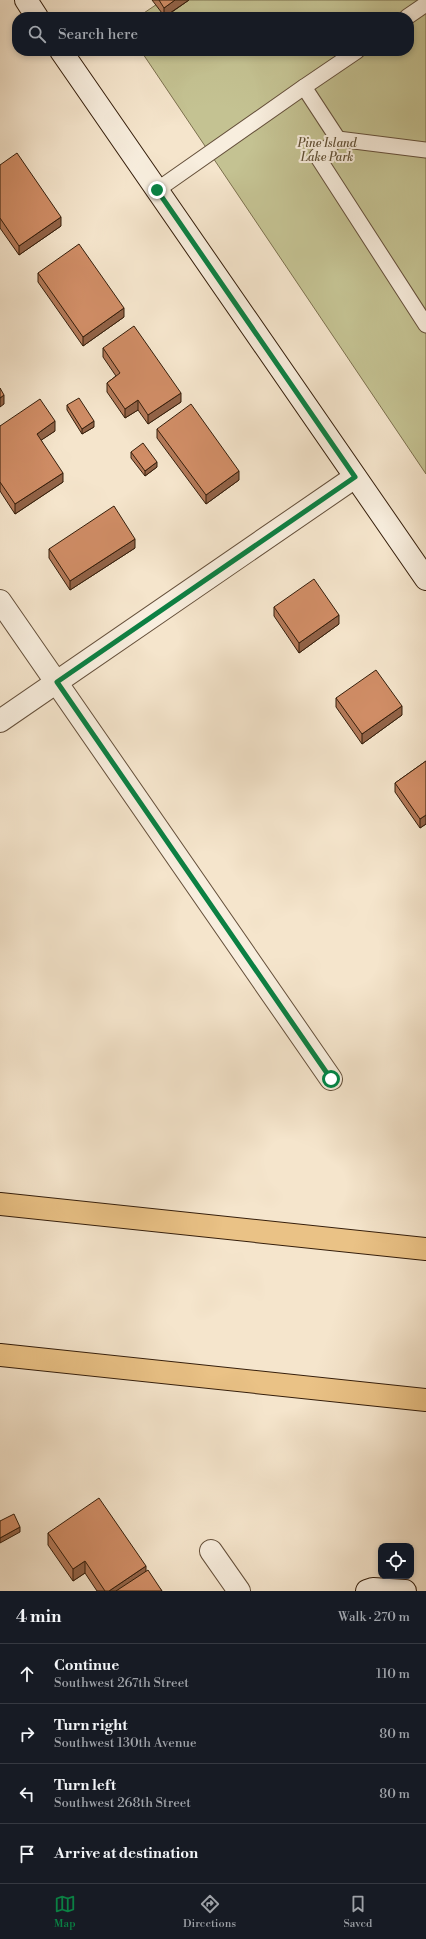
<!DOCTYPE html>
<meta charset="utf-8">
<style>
:root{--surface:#171b24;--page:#242831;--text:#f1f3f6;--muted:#9ea1a6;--line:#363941;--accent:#0b8043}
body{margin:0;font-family:"Libre Bodoni",serif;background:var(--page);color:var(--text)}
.controls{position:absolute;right:12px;bottom:12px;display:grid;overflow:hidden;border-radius:8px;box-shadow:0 2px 6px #0003}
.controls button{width:36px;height:36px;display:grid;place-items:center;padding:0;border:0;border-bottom:1px solid var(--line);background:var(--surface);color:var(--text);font:20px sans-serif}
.stop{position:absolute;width:12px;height:12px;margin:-9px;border:3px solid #0b8043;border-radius:50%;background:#fff}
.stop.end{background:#0b8043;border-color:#fff;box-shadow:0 1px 4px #0008}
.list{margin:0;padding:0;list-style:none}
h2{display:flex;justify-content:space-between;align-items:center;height:52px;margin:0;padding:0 16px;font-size:17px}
h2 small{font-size:13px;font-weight:400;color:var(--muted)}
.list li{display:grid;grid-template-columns:26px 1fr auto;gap:12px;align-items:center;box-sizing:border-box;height:60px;padding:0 16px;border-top:1px solid var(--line)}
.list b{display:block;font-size:15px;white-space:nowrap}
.list p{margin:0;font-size:13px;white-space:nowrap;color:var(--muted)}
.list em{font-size:13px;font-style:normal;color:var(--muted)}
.icon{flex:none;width:22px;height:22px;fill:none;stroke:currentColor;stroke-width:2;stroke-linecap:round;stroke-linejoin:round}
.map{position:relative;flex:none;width:426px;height:1591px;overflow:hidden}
.search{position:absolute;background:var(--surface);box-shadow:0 2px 6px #0003;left:12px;right:12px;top:12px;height:44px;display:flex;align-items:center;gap:10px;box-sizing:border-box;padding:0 14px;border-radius:16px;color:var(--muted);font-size:15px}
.sheet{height:292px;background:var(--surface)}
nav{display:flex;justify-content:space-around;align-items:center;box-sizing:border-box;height:56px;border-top:1px solid var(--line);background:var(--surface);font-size:11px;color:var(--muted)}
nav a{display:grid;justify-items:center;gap:2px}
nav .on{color:var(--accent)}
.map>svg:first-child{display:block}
.green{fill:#c4c292;stroke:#7c704e}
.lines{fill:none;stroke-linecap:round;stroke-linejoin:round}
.lane-casing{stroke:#65503b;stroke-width:17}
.street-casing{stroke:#65503b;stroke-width:24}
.secondary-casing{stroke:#351e0b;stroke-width:24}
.highway-casing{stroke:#351e0b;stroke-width:24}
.lane{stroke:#f8eede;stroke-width:15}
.street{stroke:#f8eede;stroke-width:22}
.secondary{stroke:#f8eede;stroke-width:22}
.highway{stroke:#eac286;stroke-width:22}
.wall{fill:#b37958;stroke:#351e0b}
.shaded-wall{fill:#926347;stroke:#351e0b}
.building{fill:#d08d66;stroke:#351e0b}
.route{stroke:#0b8043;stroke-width:5}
.labels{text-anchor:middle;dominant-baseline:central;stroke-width:4;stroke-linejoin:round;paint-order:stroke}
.park-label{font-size:12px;font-style:italic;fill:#604f34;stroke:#f8eede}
</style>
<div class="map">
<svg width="426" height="1591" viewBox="0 0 426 1591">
<rect width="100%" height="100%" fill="#f5e5cc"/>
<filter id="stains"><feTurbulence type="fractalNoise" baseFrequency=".005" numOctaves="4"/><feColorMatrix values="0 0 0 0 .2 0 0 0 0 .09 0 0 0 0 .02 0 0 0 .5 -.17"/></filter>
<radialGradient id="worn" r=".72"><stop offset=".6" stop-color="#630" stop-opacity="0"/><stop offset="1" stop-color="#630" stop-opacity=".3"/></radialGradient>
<path class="green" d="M 163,0 L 426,0 L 426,474 L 141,51 L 409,51 L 409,17 L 138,17 Z"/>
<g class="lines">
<g class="lane-casing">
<g id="lane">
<path d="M 407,17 L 426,4"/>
<path d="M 304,87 L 357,51"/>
<path d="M 426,150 L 338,139 L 317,156 L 426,325"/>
<path d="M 157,190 L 304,87 L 338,139"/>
</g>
</g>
<g class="street-casing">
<g id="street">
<path d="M 0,601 L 331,1079"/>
<path d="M 0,721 L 355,477"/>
<path d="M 211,1551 L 239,1591"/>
</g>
</g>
<g class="secondary-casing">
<g id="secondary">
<path d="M 26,0 L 37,17"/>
<path d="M 61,51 L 426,579"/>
<path d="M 367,1591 L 373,1589 L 405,1591"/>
</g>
</g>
<g class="highway-casing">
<g id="highway">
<path d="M 0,1204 L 426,1249"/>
<path d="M 0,1355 L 426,1400"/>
</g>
</g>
<use href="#lane" class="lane"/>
<use href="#street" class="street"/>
<use href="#secondary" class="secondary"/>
<use href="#highway" class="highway"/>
</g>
<g class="wall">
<path d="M 152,0 L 189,0 L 165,17 Z"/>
<path d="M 0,165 L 61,226 L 19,255 L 0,228 Z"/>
<path d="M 38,273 L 124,317 L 83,346 L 38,282 Z"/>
<path d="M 103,348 L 181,402 L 148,424 L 138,410 L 125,418 L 107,392 L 107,383 L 116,376 L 103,357 Z"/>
<path d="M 67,405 L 94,427 L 82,434 L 67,410 Z"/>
<path d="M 0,426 L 55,431 L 41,440 L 63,482 L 15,514 L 0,491 Z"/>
<path d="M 157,429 L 239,480 L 206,504 L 157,438 Z"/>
<path d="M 131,452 L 157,467 L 145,476 L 131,458 Z"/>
<path d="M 135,548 L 70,590 L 49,558 L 49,549 Z"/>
<path d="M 274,607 L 339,624 L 299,653 L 274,616 Z"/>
<path d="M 336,698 L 402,715 L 362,744 L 336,707 Z"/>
<path d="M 426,761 L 426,824 L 420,828 L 395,792 L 395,783 Z"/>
<path d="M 48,1533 L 146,1571 L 162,1591 L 97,1591 L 85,1573 L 73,1581 L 48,1545 Z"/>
</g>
<g class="shaded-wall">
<path d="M 175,0 L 189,0 L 164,17 L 164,8 Z"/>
<path d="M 61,217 L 61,226 L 19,255 L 19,246 Z"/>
<path d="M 124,308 L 124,317 L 83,346 L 83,337 Z"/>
<path d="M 181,393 L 181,402 L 148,424 L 148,415 Z"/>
<path d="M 4,395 L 4,404 L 0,407 L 0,398 Z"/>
<path d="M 138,400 L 138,410 L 125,418 L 125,409 Z"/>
<path d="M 55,421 L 55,431 L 37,443 L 37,434 Z"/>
<path d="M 94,421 L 94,427 L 82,434 L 82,429 Z"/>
<path d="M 157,462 L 157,467 L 145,476 L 145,471 Z"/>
<path d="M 239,471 L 239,480 L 206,504 L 206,495 Z"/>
<path d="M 63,473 L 63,482 L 15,514 L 15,504 Z"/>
<path d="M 135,539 L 135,548 L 70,590 L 70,581 Z"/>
<path d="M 339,615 L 339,624 L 299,653 L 299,643 Z"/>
<path d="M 402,706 L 402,715 L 362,744 L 362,734 Z"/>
<path d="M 426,815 L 426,824 L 420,828 L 420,819 Z"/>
<path d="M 20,1527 L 20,1532 L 0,1543 L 0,1538 Z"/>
<path d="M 85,1561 L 85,1573 L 73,1581 L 73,1569 Z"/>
<path d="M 146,1566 L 146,1578 L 126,1591 L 109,1591 Z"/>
</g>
<g class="building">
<path d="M 159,0 L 175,0 L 164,8 Z"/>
<path d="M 17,153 L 61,217 L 19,246 L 0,218 L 0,165 Z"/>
<path d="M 79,244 L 124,308 L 83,337 L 38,273 Z"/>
<path d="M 134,326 L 181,393 L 148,415 L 138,400 L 125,409 L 107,383 L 120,373 L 103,348 Z"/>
<path d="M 0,388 L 4,395 L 0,398 Z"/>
<path d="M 79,398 L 94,421 L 82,429 L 67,405 Z"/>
<path d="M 40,399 L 55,421 L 37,434 L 63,473 L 15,504 L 0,482 L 0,426 Z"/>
<path d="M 191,404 L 239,471 L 206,495 L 157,429 Z"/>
<path d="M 143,443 L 157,462 L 145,471 L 131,452 Z"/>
<path d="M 114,506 L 135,539 L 70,581 L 49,549 Z"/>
<path d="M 314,579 L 339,615 L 299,643 L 274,607 Z"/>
<path d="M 376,670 L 402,706 L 362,734 L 336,698 Z"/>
<path d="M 426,761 L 426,815 L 420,819 L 395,783 Z"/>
<path d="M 99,1498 L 146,1566 L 109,1591 L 105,1591 L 85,1561 L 73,1569 L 48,1533 Z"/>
<path d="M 14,1514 L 20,1527 L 0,1538 L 0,1521 Z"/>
<path d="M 148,1570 L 162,1591 L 116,1591 Z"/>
</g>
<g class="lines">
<path class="route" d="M 157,190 L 355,477 L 57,682 L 331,1079"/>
</g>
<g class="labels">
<g class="park-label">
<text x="327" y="143">Pine Island<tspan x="327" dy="14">Lake Park</tspan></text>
</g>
</g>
<rect width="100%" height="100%" filter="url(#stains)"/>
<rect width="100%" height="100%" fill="url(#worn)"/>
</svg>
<div class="controls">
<button><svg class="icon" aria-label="locate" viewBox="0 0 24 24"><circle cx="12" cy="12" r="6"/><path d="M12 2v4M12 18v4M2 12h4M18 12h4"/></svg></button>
</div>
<div class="stop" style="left:331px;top:1079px"></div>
<div class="stop end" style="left:157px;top:190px"></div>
<div class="search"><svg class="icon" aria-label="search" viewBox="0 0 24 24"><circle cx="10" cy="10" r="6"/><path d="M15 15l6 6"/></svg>Search here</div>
</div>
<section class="sheet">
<h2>4 min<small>Walk · 270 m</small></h2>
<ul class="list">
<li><svg class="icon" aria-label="ahead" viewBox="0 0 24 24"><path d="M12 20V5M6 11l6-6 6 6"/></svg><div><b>Continue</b><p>Southwest 267th Street</p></div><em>110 m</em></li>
<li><svg class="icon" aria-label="right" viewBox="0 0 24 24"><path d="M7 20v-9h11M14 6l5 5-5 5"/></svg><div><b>Turn right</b><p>Southwest 130th Avenue</p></div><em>80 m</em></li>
<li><svg class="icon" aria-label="left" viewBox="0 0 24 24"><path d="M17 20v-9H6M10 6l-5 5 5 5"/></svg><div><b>Turn left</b><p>Southwest 268th Street</p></div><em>80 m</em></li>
<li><svg class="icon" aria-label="arrive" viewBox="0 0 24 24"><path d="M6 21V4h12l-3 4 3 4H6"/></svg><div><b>Arrive at destination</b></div></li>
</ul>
</section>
<nav>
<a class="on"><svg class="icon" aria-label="map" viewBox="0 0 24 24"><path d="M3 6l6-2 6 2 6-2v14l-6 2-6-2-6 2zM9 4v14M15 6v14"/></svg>Map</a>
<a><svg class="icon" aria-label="directions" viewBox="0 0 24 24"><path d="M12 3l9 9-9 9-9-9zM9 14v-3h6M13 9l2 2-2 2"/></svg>Directions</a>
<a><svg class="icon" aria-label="saved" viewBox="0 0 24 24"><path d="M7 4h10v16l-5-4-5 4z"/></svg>Saved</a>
</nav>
